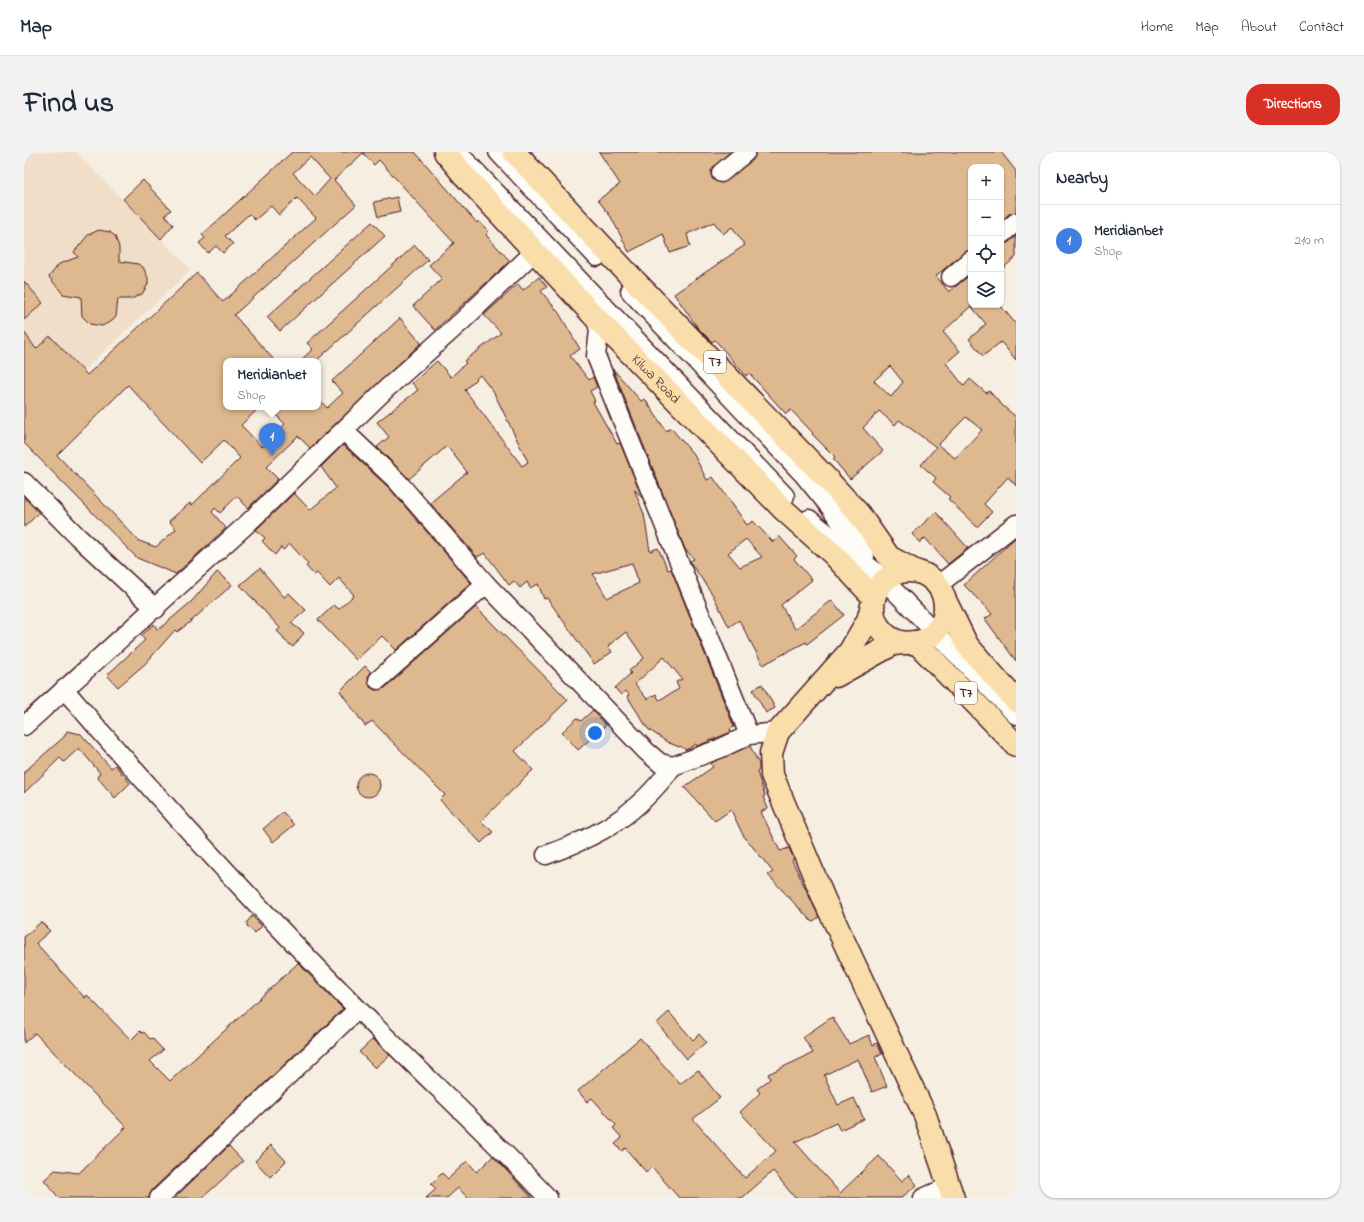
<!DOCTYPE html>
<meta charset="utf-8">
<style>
:root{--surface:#fff;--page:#f2f2f3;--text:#1f2937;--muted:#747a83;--line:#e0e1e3;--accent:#d93025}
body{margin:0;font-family:"Indie Flower",sans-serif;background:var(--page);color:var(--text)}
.controls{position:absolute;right:12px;top:12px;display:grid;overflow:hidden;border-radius:8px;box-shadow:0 1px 3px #0004}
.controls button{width:36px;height:36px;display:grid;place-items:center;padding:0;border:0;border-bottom:1px solid var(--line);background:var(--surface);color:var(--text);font:20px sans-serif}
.you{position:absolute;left:571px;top:581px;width:14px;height:14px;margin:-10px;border:3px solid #fff;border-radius:50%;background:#1a73e8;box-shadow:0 0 0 6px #1a73e833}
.badge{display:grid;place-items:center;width:26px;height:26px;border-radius:50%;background:var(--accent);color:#fff;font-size:13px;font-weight:700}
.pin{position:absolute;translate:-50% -33px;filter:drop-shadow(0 1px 2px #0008)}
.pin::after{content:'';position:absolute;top:21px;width:14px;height:12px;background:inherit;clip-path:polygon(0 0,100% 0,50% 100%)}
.popup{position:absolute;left:199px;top:206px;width:98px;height:52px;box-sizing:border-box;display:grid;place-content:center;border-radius:8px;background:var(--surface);filter:drop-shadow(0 1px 3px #0005);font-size:13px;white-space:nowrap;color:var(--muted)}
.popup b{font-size:15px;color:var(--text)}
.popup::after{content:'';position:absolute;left:50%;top:100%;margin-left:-8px;border:8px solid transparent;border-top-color:var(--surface)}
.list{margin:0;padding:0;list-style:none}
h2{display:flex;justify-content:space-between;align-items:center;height:52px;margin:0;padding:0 16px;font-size:17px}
h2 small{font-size:13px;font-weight:400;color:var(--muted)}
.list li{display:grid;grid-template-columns:26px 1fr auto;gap:12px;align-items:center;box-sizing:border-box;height:72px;padding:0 16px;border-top:1px solid var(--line)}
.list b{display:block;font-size:15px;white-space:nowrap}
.list p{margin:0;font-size:13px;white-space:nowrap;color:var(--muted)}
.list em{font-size:13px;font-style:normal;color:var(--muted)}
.icon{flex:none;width:22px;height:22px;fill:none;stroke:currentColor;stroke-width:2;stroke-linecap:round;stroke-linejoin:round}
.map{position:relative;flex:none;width:992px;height:1046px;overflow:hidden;border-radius:16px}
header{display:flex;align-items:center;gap:24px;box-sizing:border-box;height:56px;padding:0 20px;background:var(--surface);border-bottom:1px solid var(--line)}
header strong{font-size:19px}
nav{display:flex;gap:22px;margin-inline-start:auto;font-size:14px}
.intro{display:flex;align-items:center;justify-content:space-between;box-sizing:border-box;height:96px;padding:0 24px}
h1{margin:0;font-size:28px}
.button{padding:10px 18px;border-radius:16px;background:var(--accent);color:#fff;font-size:14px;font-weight:700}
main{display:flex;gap:24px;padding:0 24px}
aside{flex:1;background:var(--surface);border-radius:16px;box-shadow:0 1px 3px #0004}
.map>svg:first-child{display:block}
.built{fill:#f0dec9}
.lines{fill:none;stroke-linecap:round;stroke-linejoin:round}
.stream{stroke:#6a8993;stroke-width:4}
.building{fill:#deb88f;stroke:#4a1f2b;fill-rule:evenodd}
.minor-casing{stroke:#4a1f2b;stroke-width:21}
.major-casing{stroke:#4a1f2b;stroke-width:25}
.highway-casing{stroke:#4a1f2b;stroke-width:25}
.minor{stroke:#fdfcf7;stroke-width:18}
.major{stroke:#f9deab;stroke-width:22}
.highway{stroke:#f9deab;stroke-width:22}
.labels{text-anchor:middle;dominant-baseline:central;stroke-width:4;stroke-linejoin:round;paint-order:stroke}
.shield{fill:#fdfcf7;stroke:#806168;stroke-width:1}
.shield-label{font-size:13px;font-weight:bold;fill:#4a1f2b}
.street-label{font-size:14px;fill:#4a1f2b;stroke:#fdfcf7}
</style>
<header>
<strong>Map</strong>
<nav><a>Home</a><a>Map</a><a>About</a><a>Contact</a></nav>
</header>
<div class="intro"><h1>Find us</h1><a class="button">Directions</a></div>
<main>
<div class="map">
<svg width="992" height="1046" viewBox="0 0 992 1046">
<rect width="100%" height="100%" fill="#f7eee2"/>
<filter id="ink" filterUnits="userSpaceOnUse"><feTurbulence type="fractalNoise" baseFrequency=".025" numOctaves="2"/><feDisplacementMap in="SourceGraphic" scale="8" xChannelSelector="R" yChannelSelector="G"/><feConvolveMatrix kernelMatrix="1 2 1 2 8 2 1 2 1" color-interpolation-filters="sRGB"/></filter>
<g filter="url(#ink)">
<path class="built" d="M 0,0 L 52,0 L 167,118 L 0,274 Z"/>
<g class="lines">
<path class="stream" d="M 507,0 L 508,2"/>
</g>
<g class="building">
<path d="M 268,0 L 391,0 L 453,71 L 455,69 L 465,80 L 462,83 L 486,109 L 411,178 L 389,154 L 418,127 L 405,113 L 430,91 L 355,8 L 350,13 L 339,1 L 310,28 L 332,53 L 210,163 L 251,209 L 202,209 L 202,255 L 236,255 L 217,273 L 238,295 L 261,272 L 244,255 L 294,255 L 294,246 L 303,256 L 319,241 L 308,229 L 376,166 L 397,191 L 286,296 L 274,284 L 242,315 L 254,327 L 224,356 L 213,344 L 196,361 L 191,356 L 188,360 L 202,376 L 152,422 L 113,406 L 0,291 L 0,180 L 12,197 L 26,184 L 63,223 L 173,121 L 199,150 L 292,66 L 273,46 L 255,63 L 247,54 L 231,68 L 225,62 L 201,84 L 209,92 L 199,101 L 192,94 L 184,101 L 175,91 L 181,86 L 178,83 ZM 286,5 L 306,27 L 291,44 L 269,21 ZM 104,233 L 176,311 L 200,288 L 216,306 L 168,353 L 166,351 L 145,369 L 152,377 L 132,395 L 115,389 L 33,303 Z"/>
<path d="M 575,0 L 706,0 L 687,18 L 687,23 L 689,28 L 698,31 L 729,8 L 732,0 L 977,0 L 992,19 L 992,60 L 985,62 L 977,69 L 977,15 L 947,15 L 947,98 L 940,100 L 912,124 L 925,140 L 947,122 L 947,153 L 976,153 L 992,172 L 992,208 L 977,190 L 959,204 L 945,187 L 962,172 L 947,154 L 919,180 L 936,199 L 922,211 L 940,234 L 946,227 L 962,241 L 965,239 L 979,254 L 992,265 L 992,334 L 984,325 L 960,352 L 968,360 L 953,375 L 924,347 L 926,345 L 909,330 L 912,326 L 897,313 L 912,295 L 875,268 L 871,273 L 855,259 L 839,276 L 859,299 L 826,327 L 809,307 L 811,305 L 788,282 L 789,281 L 767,258 L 762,262 L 725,221 L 722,224 L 691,188 L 688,190 L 674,176 L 650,142 L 721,93 L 708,75 L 699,82 L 690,70 L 663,82 L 666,94 L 646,101 L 639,82 L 605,100 L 587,65 L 574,48 L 596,32 ZM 866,214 L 879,230 L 867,245 L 850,229 ZM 942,265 L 958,278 L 931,306 L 914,293 Z"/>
<path d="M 119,28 L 147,58 L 141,63 L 149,73 L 137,87 L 99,47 Z"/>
<path d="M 373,45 L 376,60 L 354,65 L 350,50 Z"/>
<path d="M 348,70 L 361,84 L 256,179 L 243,165 Z"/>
<path d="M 75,78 L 86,80 L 91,84 L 95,95 L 95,109 L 114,112 L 119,115 L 124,126 L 124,132 L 118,142 L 107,147 L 94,147 L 92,165 L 88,169 L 78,174 L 66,172 L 58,164 L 57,145 L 39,142 L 25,125 L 35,112 L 54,105 L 50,100 L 64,83 Z"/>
<path d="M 992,84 L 992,105 L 977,118 L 977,93 L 984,91 Z"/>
<path d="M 391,93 L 404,108 L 292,209 L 276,209 L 289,197 L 283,191 Z"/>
<path d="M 515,125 L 523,135 L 517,139 L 535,161 L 556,197 L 546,204 L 565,228 L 569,225 L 573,235 L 566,239 L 571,249 L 569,250 L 593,292 L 596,291 L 619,347 L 610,337 L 620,362 L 626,399 L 634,396 L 644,418 L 647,417 L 710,575 L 706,577 L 707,580 L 673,594 L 672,592 L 662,598 L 656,594 L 655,595 L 643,590 L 624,577 L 603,544 L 605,543 L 602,539 L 597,543 L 591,536 L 607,521 L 605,519 L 620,506 L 602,480 L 584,494 L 588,500 L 570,512 L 523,446 L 520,447 L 514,432 L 506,436 L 503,430 L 496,436 L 490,429 L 485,433 L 461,401 L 453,405 L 406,351 L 443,320 L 423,294 L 385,327 L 353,295 L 365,285 L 353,270 L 394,238 L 388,231 L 413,209 L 427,225 L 442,211 L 440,209 L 477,181 L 460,163 L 494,132 L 499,138 ZM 456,223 L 470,241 L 504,310 L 498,314 L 441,238 ZM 608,411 L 615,431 L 583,446 L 569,422 ZM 640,505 L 658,527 L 652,530 L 655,537 L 635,548 L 632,542 L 623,547 L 611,532 Z"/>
<path d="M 0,129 L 19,151 L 0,168 Z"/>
<path d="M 589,217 L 617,249 L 621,247 L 642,279 L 647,276 L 670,303 L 683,328 L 689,325 L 723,373 L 729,369 L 749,390 L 755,384 L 773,404 L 770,407 L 788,428 L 757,453 L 771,477 L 808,448 L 820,463 L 783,492 L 782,490 L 739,513 L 715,468 L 705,475 L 689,443 L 668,413 L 666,409 L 670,407 L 661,397 ZM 722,387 L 738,405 L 716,415 L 704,401 Z"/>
<path d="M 319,293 L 365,336 L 447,431 L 372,498 L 358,484 L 332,508 L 294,468 L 310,453 L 315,457 L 330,443 L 315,426 L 306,435 L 293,421 L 290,423 L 282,414 L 284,412 L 266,392 L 259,398 L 257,395 L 251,403 L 238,389 L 241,386 L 232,378 L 270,341 L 286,358 L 312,336 L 297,315 Z"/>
<path d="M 0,345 L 15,361 L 0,375 Z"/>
<path d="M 912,360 L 944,396 L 924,412 L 901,386 L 896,391 L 888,382 Z"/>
<path d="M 992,385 L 992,509 L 961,467 L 968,462 L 940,433 Z"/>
<path d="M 236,416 L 260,445 L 265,441 L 282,458 L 267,471 L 280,481 L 269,495 L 259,487 L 260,486 L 253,479 L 256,476 L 216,433 Z"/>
<path d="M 193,420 L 208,433 L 165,471 L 153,480 L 151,478 L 122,511 L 94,535 L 83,523 L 121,488 L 117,484 L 130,472 L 134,478 L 168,449 Z"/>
<path d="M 452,455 L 544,548 L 491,599 L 509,618 L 457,669 L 469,680 L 457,691 L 416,648 L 421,643 L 348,569 L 341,574 L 316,539 L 341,514 L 347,520 L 344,525 L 346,535 L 351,538 L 361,536 Z"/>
<path d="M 738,532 L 751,556 L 742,561 L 729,538 Z"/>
<path d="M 569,558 L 582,573 L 554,598 L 538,580 L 553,566 L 557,569 Z"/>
<path d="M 43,579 L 57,582 L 87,616 L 91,613 L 106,631 L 91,646 L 73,625 L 76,621 L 55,596 L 40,610 L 36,606 L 0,641 L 0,620 L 40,585 Z"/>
<path d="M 726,594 L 735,612 L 735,618 L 733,620 L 741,644 L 739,645 L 744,656 L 737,660 L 756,699 L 765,696 L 770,707 L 768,708 L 795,765 L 788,770 L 744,723 L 749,720 L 719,683 L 707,658 L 691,669 L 660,635 L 689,615 L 687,612 L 689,610 Z"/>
<circle cx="344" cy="633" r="12"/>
<path d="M 259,660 L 270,673 L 249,690 L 239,677 Z"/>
<path d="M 228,764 L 238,774 L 231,781 L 223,774 L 223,770 Z"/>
<path d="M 17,770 L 26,779 L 12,791 L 61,846 L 63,843 L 107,888 L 116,879 L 118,881 L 120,880 L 126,887 L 128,886 L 139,898 L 126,909 L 146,929 L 274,811 L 319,857 L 128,1038 L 125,1046 L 35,1046 L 20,1028 L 31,1018 L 55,1021 L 102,975 L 11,881 L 0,891 L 0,785 Z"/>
<path d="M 645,860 L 669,888 L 675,882 L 682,890 L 663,907 L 633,871 Z"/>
<path d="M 808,865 L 825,892 L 845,883 L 849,893 L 853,891 L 858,902 L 851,905 L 863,934 L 848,940 L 834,907 L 800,923 L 814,953 L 830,946 L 840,967 L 816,978 L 812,971 L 771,990 L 816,1041 L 855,1004 L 878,1029 L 885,1023 L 893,1033 L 877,1046 L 771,1046 L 749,1019 L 718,1046 L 655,1046 L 628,1015 L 622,1020 L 601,996 L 598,999 L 591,992 L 598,986 L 589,976 L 592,973 L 568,946 L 563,950 L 554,939 L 616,886 L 656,932 L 674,918 L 696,946 L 669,967 L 721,1026 L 752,999 L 716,960 L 736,941 L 733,937 L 746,927 L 744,922 L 789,901 L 779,885 Z"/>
<path d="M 349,887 L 366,903 L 351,916 L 335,900 Z"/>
<path d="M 247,993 L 262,1009 L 246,1025 L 231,1009 Z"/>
<path d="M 205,994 L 219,1009 L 178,1046 L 150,1046 Z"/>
<path d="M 469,1004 L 508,1046 L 444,1046 L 434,1036 L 423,1046 L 402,1046 L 412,1037 L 407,1032 L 418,1021 L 424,1027 L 443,1009 L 453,1020 Z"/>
</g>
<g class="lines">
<g class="minor-casing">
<g id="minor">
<path d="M 474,0 L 573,105"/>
<path d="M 439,6 L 761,344"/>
<path d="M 697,21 L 722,0"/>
<path d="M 977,83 L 992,70"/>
<path d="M 927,125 L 947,108"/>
<path d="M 606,139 L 779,322 L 806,355 L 841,404"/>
<path d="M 571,165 L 575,178 L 572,204 L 725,583"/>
<path d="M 320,279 L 373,329 L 462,432 L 622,599 L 636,611 L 649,614 L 695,597 L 725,583 L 754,580"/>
<path d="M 0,330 L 54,385 L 132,457"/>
<path d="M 785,367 L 852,420 L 992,563"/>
<path d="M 910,428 L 918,430 L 992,372"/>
<path d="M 354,528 L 462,432"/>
<path d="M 40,537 C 134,647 232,754 334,857 C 396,920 463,981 524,1046"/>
<path d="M 0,574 L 223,372 L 361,238 L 438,169 L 507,103 L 513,100"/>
<path d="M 522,703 C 578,683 612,663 649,614"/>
<path d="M 135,1046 L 334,857"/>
<path d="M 899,1046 L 926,1034"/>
</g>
</g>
<g class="major-casing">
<g id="major">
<path d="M 850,446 L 844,468 L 826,499 L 754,580 L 747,601 L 748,623 L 800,747 L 901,963 L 929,1046"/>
<path d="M 812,524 L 869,492 L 892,490"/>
</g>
</g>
<g class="highway-casing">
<g id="highway">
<path id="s1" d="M 421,0 L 439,22 L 571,165 L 760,358 L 809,402 L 850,446"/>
<path d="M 490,0 L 610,128 L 801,325 L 835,362 L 865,405 L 891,419"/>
<circle cx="885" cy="455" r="36"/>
<path d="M 921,448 L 943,493 L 992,549"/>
<path d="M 892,490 L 992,593"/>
</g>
</g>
<use href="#minor" class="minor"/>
<use href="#major" class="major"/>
<use href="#highway" class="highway"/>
</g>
</g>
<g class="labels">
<g class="shield">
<rect x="680" y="199" width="22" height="22" rx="3"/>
<rect x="931" y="530" width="22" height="22" rx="3"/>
</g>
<g class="shield-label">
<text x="691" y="210">T7</text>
<text x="942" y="541">T7</text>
</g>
<g class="street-label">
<text stroke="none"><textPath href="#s1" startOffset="310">Kilwa Road</textPath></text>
</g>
</g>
</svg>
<div class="controls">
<button>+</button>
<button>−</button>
<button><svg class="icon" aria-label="locate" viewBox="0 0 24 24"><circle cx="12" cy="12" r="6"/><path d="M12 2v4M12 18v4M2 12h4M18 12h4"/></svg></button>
<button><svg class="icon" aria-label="layers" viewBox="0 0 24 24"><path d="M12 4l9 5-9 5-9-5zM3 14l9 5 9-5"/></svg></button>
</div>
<div class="you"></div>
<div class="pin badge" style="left:248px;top:304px;background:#3f7fe0">1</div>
<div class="popup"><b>Meridianbet</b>Shop</div>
</div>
<aside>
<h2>Nearby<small></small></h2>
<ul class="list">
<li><span class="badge" style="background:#3f7fe0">1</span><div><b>Meridianbet</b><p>Shop</p></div><em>210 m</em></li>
</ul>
</aside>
</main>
